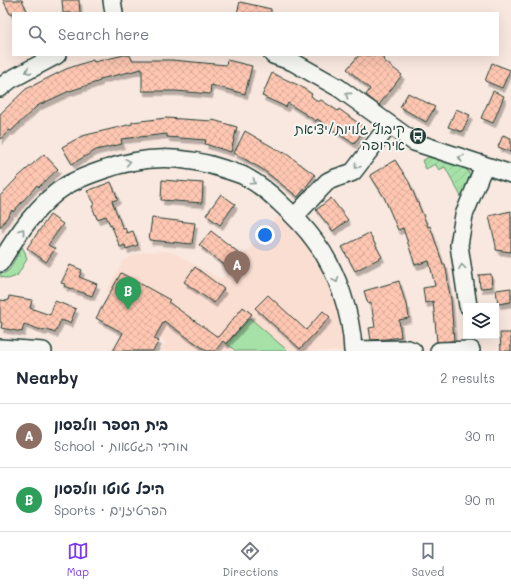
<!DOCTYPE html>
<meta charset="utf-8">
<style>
:root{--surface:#fff;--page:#f6f6f7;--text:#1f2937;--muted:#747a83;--line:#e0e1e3;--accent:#7c3aed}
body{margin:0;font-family:Mali,"Playpen Sans Hebrew",sans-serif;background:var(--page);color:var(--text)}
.controls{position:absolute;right:12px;bottom:12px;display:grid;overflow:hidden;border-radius:0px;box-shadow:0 4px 16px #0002}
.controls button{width:36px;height:36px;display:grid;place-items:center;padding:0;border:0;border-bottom:1px solid var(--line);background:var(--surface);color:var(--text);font:20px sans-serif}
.you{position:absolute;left:265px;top:235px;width:14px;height:14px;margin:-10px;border:3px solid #fff;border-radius:50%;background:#1a73e8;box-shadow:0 0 0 6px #1a73e833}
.badge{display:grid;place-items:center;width:26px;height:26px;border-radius:50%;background:var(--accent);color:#fff;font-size:13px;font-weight:700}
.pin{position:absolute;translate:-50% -33px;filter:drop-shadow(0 1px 2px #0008)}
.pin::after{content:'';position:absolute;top:21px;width:14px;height:12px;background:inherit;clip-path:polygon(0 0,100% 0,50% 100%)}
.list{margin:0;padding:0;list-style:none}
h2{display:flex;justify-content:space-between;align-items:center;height:52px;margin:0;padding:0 16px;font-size:17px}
h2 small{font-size:13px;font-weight:400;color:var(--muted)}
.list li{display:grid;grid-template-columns:26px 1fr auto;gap:12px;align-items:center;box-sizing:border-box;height:64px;padding:0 16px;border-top:1px solid var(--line)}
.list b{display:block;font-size:15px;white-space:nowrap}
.list p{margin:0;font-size:13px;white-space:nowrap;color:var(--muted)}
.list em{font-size:13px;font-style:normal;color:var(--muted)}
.icon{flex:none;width:22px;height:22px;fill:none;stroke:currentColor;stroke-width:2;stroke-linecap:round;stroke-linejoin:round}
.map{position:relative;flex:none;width:511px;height:351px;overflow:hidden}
.search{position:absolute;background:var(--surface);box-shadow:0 4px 16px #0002;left:12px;right:12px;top:12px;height:44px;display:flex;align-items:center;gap:10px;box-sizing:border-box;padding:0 14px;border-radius:0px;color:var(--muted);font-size:15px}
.sheet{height:180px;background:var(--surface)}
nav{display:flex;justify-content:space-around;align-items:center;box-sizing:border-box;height:56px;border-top:1px solid var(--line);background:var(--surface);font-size:11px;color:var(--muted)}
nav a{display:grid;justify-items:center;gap:2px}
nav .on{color:var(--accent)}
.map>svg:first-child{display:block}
.built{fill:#fbded2}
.grass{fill:url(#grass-tufts);stroke:#62906e}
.garden{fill:url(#garden-furrows);stroke:#62906e}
.pitch{fill:#a6e2a8;stroke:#62906e}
.building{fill:url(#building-cross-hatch);stroke:#1f3d34;filter:url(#shadow)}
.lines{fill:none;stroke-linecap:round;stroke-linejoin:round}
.minor-casing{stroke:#1f3d34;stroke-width:20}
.minor{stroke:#f6f6f2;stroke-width:17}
.oneway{stroke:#8a9a93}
.labels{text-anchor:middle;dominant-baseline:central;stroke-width:4;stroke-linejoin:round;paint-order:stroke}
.poi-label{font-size:14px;fill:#1f3d34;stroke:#f6f6f2;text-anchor:end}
</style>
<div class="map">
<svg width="511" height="351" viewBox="0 0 511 351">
<defs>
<pattern id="grass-tufts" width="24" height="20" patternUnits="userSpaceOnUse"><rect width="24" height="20" fill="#a6e2a8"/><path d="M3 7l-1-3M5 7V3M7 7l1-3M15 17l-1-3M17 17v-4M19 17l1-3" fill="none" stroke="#8ec391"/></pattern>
<pattern id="garden-furrows" width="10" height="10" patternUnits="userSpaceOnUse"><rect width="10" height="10" fill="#a6e2a8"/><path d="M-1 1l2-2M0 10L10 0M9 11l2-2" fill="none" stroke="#8ec391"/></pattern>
<pattern id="building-cross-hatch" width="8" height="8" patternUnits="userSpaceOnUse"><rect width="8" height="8" fill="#ffc7b2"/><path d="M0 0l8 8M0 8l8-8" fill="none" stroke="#daac9a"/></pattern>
<filter id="shadow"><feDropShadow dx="2.5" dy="4.5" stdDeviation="0" flood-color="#0004"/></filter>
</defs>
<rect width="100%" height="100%" fill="#f9e8df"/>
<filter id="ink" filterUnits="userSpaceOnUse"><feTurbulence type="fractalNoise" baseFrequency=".025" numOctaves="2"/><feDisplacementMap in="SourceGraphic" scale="8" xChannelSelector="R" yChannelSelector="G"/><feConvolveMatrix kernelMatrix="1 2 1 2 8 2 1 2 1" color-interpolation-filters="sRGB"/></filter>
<g filter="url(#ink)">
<path class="built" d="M 282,212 L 313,246 L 337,297 L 346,351 L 160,351 L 166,342 L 156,336 L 111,292 L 107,290 L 123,262 L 131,256 L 144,252 L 170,251 L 221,279 Z"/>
<path class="grass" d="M 22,247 L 25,252 L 27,259 L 17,276 L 8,279 L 1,277 L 0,273 L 5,273 L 9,270 Z"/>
<path class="garden" d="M 429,157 L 466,168 C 474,179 468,190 464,202 L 445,167 L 439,170 L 435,164 L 426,169 L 422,161 Z"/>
<path class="pitch" d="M 250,318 L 288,351 L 236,351 L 227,344 Z"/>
<g class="building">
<path d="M 3,0 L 22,0 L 28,13 L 13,13 L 10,14 Z"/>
<path d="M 62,0 L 79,0 L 80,13 L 63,13 Z"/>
<path d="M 240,2 L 271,9 L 271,13 L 237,13 Z"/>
<path d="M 124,55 L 130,55 L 132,60 L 172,60 L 226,65 L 227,60 L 252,66 L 245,94 L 211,85 L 210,94 L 176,91 L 142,91 L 142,69 L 100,79 L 100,81 L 67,92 L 37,106 L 11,131 L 9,130 L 0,140 L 0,114 L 26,89 L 66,69 L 93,60 L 94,62 Z"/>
<path d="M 359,55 L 379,55 L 384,59 L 383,60 L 402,75 L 379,105 L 366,95 L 370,89 L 347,69 Z"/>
<path d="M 492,63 L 510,70 L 502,88 L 485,81 Z"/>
<path d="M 272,73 L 300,86 L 312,94 L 311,96 L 318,102 L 321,100 L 338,111 L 339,109 L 365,128 L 354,144 L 317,119 L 316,121 L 288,103 L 286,107 L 262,96 Z"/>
<path d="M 493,91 L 504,96 L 493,123 L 481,118 Z"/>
<path d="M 408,93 L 435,107 L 426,122 L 400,107 Z"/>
<path d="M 456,109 L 470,115 L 462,132 L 448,127 Z"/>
<path d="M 166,118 L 212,121 L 213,120 L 237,127 L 231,152 L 205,144 L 206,140 L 167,137 L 167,134 L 121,139 L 122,144 L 96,150 L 72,164 L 62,147 L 82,136 L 132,124 L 132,122 Z"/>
<path d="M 245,131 L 283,153 L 284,152 L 315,175 L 298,197 L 262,169 L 234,153 Z"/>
<path d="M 503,135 L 511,138 L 511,152 L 498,147 Z"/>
<path d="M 44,154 L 58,169 L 39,187 L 37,185 L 13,212 L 12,210 L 0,228 L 0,196 L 18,177 Z"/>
<path d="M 395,160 L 409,182 L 428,227 L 430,226 L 443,264 L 445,264 L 448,280 L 447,280 L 451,300 L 454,341 L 437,342 L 433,301 L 425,303 L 423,288 L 435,286 L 429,261 L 415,265 L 403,228 L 398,230 L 384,197 L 370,175 Z"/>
<path d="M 162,180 L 203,183 L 202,203 L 161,200 Z"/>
<path d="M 111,182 L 118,199 L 112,201 L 123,229 L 125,228 L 127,233 L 133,231 L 138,245 L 126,249 L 125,245 L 120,247 L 111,224 L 110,225 L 106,216 L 97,219 L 92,206 L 95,204 L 87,191 Z"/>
<path d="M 221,194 L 235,204 L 220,225 L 206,215 Z"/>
<path d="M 331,198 L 348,220 L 333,231 L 316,210 Z"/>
<path d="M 511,211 L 511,252 L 496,250 L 496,246 L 489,216 Z"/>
<path d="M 50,215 L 63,224 L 48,245 L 55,249 L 46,262 L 27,248 Z"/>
<path d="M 152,218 L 195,223 L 192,244 L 149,240 Z"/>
<path d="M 211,231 L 238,252 L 227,267 L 199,245 Z"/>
<path d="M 369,233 L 382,257 L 355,271 L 342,247 Z"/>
<path d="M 70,265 L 82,270 L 79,277 L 97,284 L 92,296 L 64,286 L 65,284 L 61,283 Z"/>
<path d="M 195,267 L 224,289 L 214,303 L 184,282 Z"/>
<path d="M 121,273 L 170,300 L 168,302 L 218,337 L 243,307 L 252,314 L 226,344 L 223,341 L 215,351 L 207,351 L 164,321 L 154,339 L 159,341 L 153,351 L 113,351 L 123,333 L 96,318 Z"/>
<path d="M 491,274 L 492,287 L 480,288 L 479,275 Z"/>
<path d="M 399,281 L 406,305 L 407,304 L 409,318 L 399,320 L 401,337 L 386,339 L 371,340 L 369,328 L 375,327 L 371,303 L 368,304 L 364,291 Z"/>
<path d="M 511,288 L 511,302 L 498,304 L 496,290 Z"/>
<path d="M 268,295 L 306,330 L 323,311 L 330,317 L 300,349 L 255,308 Z"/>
<path d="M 9,296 L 32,300 L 30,308 L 50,315 L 55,301 L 76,309 L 70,323 L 61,320 L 55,333 L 45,329 L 44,331 L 24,324 L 22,332 L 1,328 L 2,323 L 0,322 L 0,300 L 8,301 Z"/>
<path d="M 500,333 L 511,333 L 511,351 L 501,351 Z"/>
</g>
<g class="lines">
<g class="minor-casing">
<g id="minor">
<path d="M 112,0 L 114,13"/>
<path d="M 273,55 L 293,62 L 339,88 L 414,142 L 511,174"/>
<path d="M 0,88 L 10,80 L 57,55"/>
<path d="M 295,216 L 327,182 C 335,177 344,176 353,172 L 389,125"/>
<path d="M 0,263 C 17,235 38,203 67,185 C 78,179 91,174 103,170 C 145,155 181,155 224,169 C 230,171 238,173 244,176 C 257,183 270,193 280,203 C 293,215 305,227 315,241 C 337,270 352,315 353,351"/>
<path d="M 468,306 L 459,245 L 464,215 L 484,166"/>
<path d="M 0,348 L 43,351"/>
<path d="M 354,350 L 408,349 L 413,351"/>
<path d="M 439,351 L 471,350"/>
</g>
</g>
<use href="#minor" class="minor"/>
</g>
<defs><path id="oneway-chevron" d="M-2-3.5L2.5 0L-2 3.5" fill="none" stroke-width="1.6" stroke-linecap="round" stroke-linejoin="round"/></defs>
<g class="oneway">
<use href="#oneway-chevron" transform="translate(28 71) rotate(152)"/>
<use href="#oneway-chevron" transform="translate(348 95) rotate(-144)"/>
<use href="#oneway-chevron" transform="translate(461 158) rotate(-162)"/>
<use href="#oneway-chevron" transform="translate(128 162) rotate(-10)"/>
<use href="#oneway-chevron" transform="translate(357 166) rotate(128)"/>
<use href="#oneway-chevron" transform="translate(253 182) rotate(34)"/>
<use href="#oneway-chevron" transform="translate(22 231) rotate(-53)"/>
<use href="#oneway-chevron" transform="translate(462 267) rotate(-98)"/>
<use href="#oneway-chevron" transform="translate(336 280) rotate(66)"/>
</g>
</g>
<defs>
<g id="bus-disc" transform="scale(0.9)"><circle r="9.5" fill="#1f3d34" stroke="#f6f6f2"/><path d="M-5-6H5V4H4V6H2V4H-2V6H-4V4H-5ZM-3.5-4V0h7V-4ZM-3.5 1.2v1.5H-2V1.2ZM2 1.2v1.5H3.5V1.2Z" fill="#fff"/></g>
</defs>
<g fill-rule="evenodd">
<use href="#bus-disc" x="418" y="136"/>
</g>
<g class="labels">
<g class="poi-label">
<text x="405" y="128">קיבוץ גלויות/יציאת<tspan x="405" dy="16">אירופה</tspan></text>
</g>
</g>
</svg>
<div class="controls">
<button><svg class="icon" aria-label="layers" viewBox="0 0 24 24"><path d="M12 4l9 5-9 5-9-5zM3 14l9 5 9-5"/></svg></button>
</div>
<div class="you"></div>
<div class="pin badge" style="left:237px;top:284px;background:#8d6e63">A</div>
<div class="pin badge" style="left:128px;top:310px;background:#2e9e5b">B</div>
<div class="search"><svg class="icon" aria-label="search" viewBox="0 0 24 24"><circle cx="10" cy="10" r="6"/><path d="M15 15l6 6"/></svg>Search here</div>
</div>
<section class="sheet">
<h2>Nearby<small>2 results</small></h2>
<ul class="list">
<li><span class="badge" style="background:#8d6e63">A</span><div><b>בית הספר וולפסון</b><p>School · מורדי הגטאות</p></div><em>30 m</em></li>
<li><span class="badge" style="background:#2e9e5b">B</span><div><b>היכל טוטו וולפסון</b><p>Sports · הפרטיזנים</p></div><em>90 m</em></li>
</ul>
</section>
<nav>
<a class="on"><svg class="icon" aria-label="map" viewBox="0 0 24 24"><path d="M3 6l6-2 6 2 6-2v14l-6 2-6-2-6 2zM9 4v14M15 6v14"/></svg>Map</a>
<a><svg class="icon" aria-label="directions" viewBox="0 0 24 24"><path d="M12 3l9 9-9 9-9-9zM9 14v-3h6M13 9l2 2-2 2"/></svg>Directions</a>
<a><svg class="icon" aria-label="saved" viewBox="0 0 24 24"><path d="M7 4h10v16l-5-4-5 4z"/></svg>Saved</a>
</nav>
